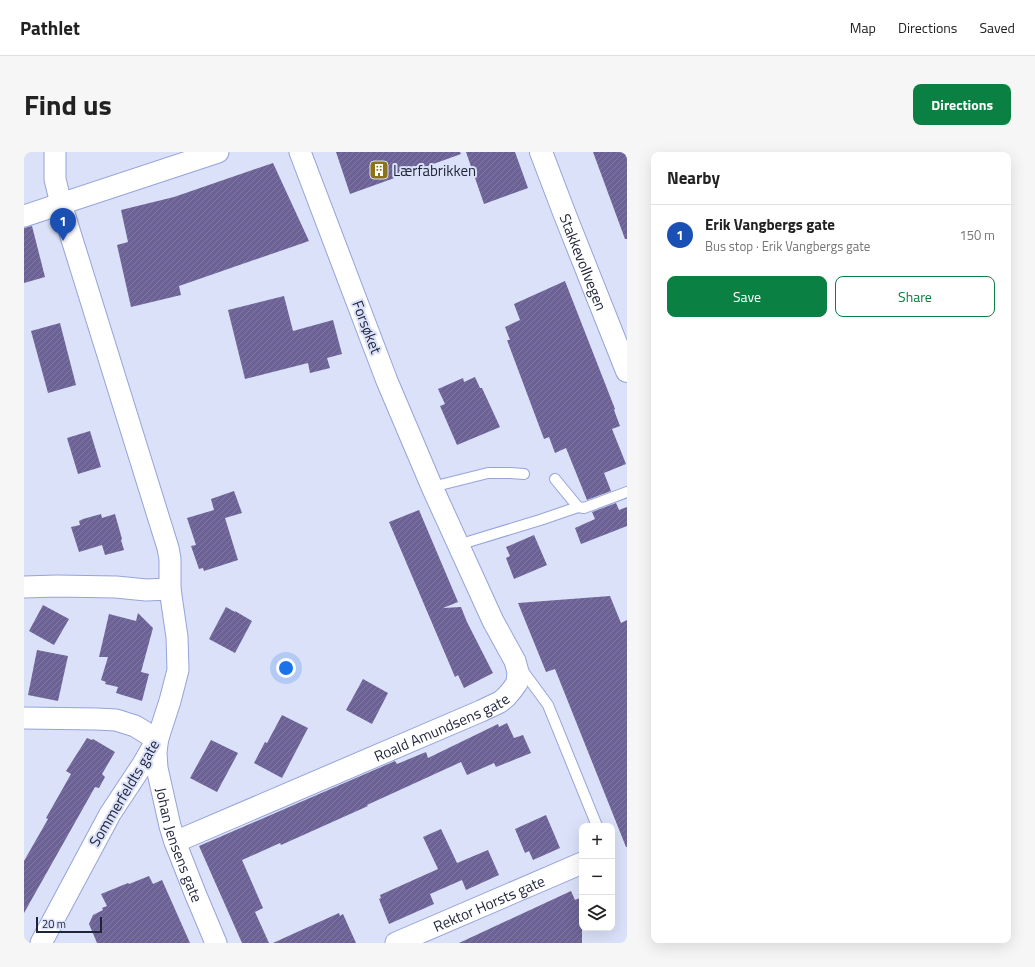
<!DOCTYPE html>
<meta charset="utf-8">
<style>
:root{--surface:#fff;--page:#f6f6f6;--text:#222;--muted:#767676;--line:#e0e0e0;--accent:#0b8043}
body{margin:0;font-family:"Titillium Web",sans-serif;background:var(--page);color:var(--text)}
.controls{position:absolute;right:12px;bottom:12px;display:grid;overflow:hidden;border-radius:8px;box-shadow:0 4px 16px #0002}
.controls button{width:36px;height:36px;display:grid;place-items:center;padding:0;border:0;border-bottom:1px solid var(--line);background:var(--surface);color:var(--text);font:20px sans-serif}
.scale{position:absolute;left:12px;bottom:10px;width:66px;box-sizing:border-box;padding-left:4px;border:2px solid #1f2439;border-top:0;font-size:11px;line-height:14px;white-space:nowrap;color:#1f2439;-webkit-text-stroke:3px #dae1f8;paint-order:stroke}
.you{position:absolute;left:262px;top:516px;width:14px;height:14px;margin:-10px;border:3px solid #fff;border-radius:50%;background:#1a73e8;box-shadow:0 0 0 6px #1a73e833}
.badge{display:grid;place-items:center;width:26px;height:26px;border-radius:50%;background:var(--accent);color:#fff;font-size:13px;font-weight:700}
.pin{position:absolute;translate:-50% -33px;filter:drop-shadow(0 1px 2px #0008)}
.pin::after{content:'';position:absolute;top:21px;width:14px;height:12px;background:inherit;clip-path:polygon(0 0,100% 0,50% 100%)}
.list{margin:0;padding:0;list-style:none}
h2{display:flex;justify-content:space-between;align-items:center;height:52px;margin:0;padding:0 16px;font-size:17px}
h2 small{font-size:13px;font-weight:400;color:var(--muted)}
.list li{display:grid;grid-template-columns:26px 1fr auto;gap:12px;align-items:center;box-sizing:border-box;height:60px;padding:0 16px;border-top:1px solid var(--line)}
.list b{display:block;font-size:15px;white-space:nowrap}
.list p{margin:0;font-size:13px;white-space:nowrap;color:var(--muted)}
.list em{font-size:13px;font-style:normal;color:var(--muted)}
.actions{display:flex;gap:8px;padding:12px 16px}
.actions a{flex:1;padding:9px 0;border:1px solid var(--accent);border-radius:8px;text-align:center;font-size:14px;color:var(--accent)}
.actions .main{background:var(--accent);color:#fff}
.icon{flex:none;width:22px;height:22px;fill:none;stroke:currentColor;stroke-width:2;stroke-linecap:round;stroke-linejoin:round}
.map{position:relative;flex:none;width:603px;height:791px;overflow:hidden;border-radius:8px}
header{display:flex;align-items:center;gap:24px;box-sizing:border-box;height:56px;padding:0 20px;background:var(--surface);border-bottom:1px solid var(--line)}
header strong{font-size:19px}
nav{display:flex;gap:22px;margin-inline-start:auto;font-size:14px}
.intro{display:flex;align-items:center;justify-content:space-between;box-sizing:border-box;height:96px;padding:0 24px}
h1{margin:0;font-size:28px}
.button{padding:10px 18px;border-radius:8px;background:var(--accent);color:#fff;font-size:14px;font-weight:700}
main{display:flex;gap:24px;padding:0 24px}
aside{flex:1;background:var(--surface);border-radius:8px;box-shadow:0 4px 16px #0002}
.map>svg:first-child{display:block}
.building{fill:url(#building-hatch)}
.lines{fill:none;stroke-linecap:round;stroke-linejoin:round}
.service-casing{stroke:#95a4da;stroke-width:12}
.minor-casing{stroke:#95a4da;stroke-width:23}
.tertiary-casing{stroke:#95a4da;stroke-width:24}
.service{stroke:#fff;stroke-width:10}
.minor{stroke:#fff;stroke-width:21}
.tertiary{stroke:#fff;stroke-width:22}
.labels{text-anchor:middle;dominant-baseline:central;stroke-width:4;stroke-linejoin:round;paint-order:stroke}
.poi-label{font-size:15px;fill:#1f2439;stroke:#dae1f8;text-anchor:start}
.street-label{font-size:15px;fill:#1f2439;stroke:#dae1f8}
</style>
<header>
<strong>Pathlet</strong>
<nav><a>Map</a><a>Directions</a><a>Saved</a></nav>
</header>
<div class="intro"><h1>Find us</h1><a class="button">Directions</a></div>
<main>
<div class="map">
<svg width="603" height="791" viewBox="0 0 603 791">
<defs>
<pattern id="building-hatch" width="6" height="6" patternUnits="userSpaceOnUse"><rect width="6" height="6" fill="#6c6295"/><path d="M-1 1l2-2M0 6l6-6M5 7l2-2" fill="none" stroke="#8079a1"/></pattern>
</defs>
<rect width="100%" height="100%" fill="#dae1f8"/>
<g class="building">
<path d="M 312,0 L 436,0 L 437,2 L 326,42 Z"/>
<path d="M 442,0 L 491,0 L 504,36 L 460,52 Z"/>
<path d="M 569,0 L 603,0 L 603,87 L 601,87 Z"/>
<path d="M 249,11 L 285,89 L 155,134 L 157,143 L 107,155 L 93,93 L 104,90 L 97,58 L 150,45 Z"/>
<path d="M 8,74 L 21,125 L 0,131 L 0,76 Z"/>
<path d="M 541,129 L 591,257 L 590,258 L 596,274 L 588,277 L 602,312 L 580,321 L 587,339 L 563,348 L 542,296 L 531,301 L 525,285 L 520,287 L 483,188 L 486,188 L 481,175 L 496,168 L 490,152 Z"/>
<path d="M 260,144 L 269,179 L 309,168 L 318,202 L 303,206 L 306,216 L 286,221 L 284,211 L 221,227 L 204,158 Z"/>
<path d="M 36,171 L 52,233 L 24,241 L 7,179 Z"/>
<path d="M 451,225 L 456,236 L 458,236 L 476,275 L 433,293 L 416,254 L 421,252 L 414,237 L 439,226 L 440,230 Z"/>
<path d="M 66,279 L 77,315 L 54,322 L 43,286 Z"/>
<path d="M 210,339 L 218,361 L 201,366 L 214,408 L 180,419 L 179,416 L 175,417 L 167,394 L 172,393 L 163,366 L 190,358 L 187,347 Z"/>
<path d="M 592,351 L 595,358 L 603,355 L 603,374 L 557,392 L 551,376 L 571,367 L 568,360 Z"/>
<path d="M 395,358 L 434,450 L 419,456 L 437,455 L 443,470 L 469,521 L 440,536 L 434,523 L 431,525 L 365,370 Z"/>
<path d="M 77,362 L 78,366 L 91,362 L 98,387 L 97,388 L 100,398 L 81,403 L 78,393 L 55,400 L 47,375 L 56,373 L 55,369 L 59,367 Z"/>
<path d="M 510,383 L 523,413 L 490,427 L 482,406 L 486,404 L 482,395 Z"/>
<path d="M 586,444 L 597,471 L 603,468 L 603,695 L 602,695 L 531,517 L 522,520 L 494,451 Z"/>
<path d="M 19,453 L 45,467 L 30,493 L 5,479 Z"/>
<path d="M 202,455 L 211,460 L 211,459 L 228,469 L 211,501 L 185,487 Z"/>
<path d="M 114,461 L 129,476 L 117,520 L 125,522 L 118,549 L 92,541 L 94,535 L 81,532 L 82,530 L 77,528 L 84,505 L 75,505 L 85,462 L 112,469 Z"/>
<path d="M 13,498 L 44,504 L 34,549 L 4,543 Z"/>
<path d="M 339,527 L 364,541 L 348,572 L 322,558 Z"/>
<path d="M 258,563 L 284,576 L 258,626 L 230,611 L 241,590 L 243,591 Z"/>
<path d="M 483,571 L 490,586 L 499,583 L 507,601 L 472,615 L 470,611 L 443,623 L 437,610 L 343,653 L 344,654 L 257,693 L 256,691 L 218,708 L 239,756 L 231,760 L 245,791 L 218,791 L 175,694 L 371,609 L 373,612 L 402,600 L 404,606 L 474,572 L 475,575 Z"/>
<path d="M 63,586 L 68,588 L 69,587 L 91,600 L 78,622 L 81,625 L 75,636 L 71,635 L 0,761 L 0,709 L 24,667 L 22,666 L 47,622 L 42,619 Z"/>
<path d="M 187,588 L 214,601 L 193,640 L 166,626 Z"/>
<path d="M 522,663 L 536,696 L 509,708 L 505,699 L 501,701 L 491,677 Z"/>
<path d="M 417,677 L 433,711 L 464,698 L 475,723 L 442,738 L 438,728 L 406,742 L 410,752 L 365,772 L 355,747 L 357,746 L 356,743 L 414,717 L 399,685 Z"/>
<path d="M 125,724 L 129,732 L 138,728 L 166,791 L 73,791 L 65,772 L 69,763 L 79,758 L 78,756 L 83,754 L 77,742 L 104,731 L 105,732 Z"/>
<path d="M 547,739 L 551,748 L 558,745 L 558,791 L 435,791 Z"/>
<path d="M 315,761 L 316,764 L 319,762 L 332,791 L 249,791 Z"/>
</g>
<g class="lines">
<g class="service-casing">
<g id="service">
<path d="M 531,327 L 554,355 L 560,356 L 603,340"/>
<path d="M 408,335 L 464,321 L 486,321 L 500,322"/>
<path d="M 434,393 L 516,368 L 554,355"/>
<path d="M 496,515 L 524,553 L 573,674"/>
</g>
</g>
<g class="minor-casing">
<g id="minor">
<path d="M 31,0 L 31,27 L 37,52 L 144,396 L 146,407 L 146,437"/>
<path d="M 0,64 L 194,0"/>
<path d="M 0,435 L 33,434 L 92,435 L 122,438 L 146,437 L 153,485 L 154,518 L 146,549 L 134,586 L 119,612 L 86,662 L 17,791"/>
<path id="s1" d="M 0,566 L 72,567 L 92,568 L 111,574 L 124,582 L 134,586 L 133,592 L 132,601 L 133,616 L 146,674 L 151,690 L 171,741 L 192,791"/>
<path id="s2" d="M 151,690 L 457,559 L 476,550 L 482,545 L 488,538 L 493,531 L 494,520 L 491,509 L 469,469 L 408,335 L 363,229 L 276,0"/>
<path id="s3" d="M 372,791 L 558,711"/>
</g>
</g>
<g class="tertiary-casing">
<g id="tertiary">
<path id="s4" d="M 517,0 L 541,63 L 603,219"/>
</g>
</g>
<use href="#service" class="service"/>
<use href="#minor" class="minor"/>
<use href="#tertiary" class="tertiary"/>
</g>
<defs>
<g id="building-square" transform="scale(1)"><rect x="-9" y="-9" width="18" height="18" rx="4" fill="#8d7317" stroke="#dae1f8"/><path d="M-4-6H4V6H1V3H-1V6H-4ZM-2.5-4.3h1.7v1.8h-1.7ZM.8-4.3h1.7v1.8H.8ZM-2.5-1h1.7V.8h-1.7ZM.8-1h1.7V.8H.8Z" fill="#fff"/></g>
</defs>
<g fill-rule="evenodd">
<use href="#building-square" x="355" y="18"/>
</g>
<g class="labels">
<g class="poi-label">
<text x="369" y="18">Lærfabrikken</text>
</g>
<g class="street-label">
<text stroke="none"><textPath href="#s4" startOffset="118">Stakkevollvegen</textPath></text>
<text transform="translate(343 175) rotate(69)">Forsøket</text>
<text stroke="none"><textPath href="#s2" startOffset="290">Roald Amundsens gate</textPath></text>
<text transform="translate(100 641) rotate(-59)">Sommerfeldts gate</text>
<text stroke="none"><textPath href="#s1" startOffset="248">Johan Jensens gate</textPath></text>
<text stroke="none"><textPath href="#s3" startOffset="101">Rektor Horsts gate</textPath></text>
</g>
</g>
</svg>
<div class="controls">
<button>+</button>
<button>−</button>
<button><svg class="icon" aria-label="layers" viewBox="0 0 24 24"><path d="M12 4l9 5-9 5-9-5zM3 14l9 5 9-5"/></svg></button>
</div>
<div class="scale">20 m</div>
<div class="you"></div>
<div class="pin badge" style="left:39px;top:89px;background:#1a4fb4">1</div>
</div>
<aside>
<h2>Nearby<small></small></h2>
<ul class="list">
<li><span class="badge" style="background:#1a4fb4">1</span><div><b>Erik Vangbergs gate</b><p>Bus stop · Erik Vangbergs gate</p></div><em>150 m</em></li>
</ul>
<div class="actions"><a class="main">Save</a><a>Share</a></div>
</aside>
</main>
